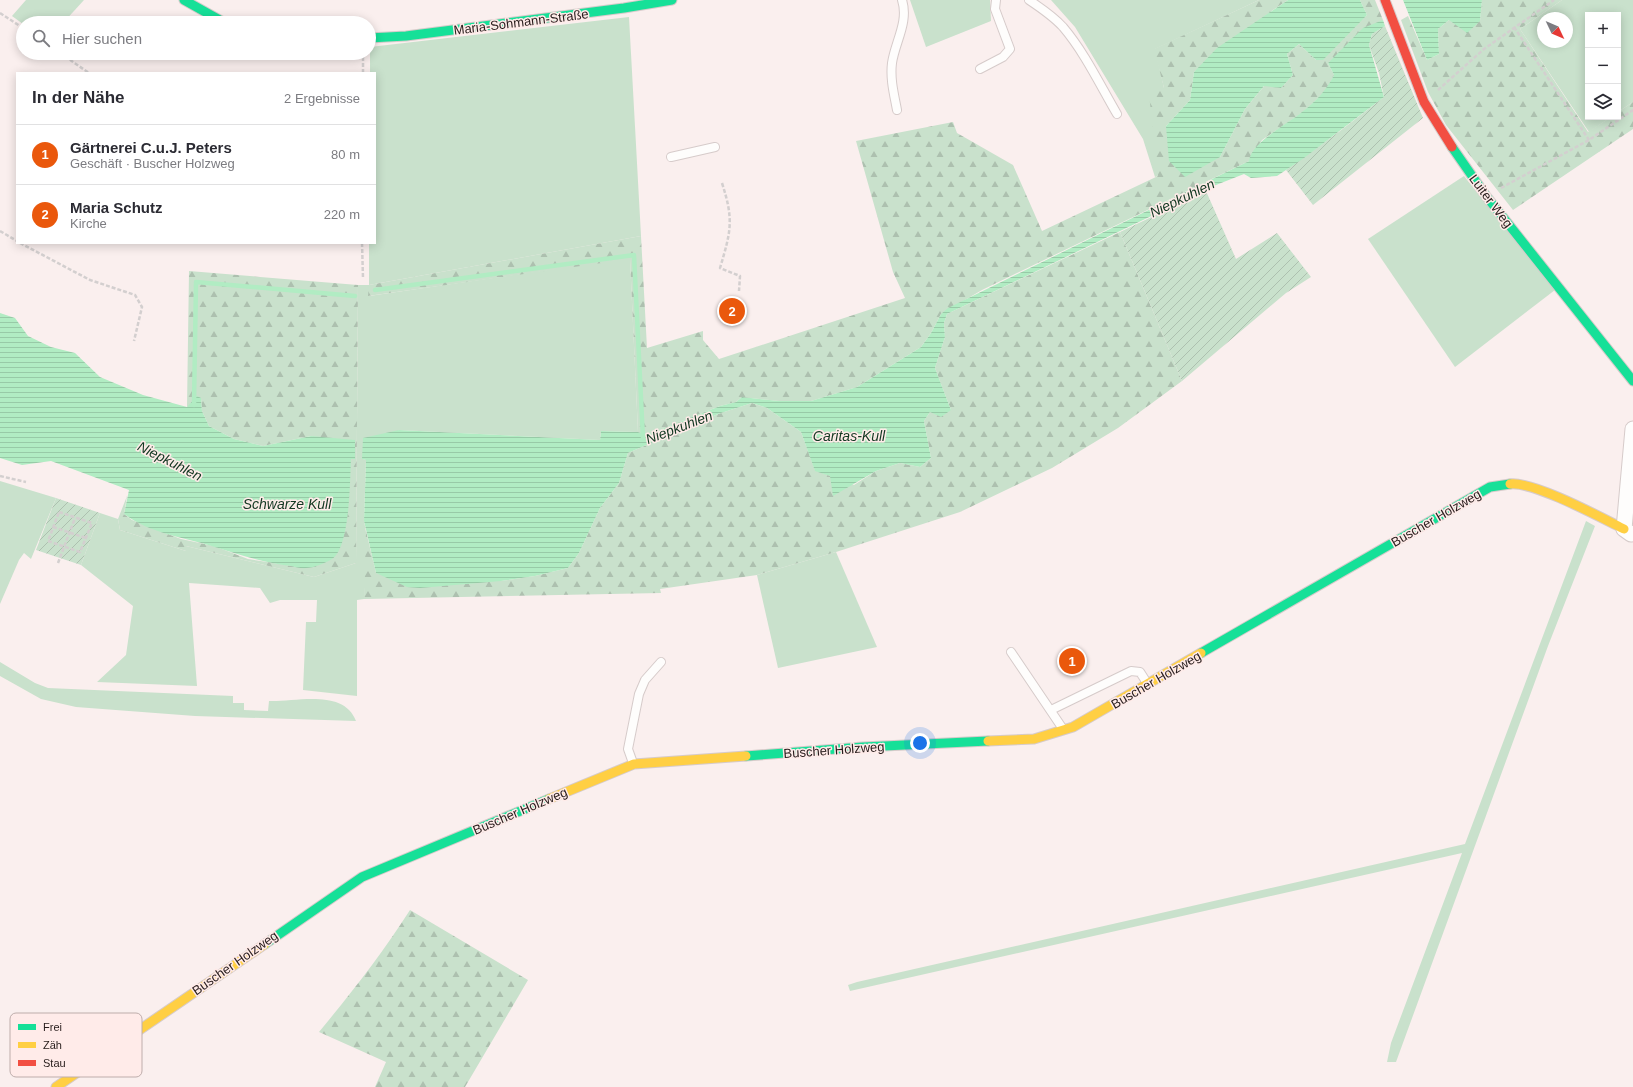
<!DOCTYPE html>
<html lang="de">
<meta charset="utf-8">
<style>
:root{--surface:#fff;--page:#f7f7f7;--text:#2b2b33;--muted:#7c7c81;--line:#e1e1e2;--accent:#ea580c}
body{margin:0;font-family:Helvetica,sans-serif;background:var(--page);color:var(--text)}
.controls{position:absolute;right:12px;top:12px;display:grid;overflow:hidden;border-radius:0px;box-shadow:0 2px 10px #0003}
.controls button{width:36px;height:36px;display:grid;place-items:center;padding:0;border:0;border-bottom:1px solid var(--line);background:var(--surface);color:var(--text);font:20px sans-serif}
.compass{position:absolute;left:1537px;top:12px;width:36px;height:36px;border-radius:50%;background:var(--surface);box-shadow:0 2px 10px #0003;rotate:134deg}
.you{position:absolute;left:920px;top:743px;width:14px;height:14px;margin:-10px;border:3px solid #fff;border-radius:50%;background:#1a73e8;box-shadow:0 0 0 6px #1a73e833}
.badge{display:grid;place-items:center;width:26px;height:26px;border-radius:50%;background:var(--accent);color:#fff;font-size:13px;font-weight:700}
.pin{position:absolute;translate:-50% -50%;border:2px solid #fff;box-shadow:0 1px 4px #0006}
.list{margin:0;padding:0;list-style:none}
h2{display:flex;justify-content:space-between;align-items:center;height:52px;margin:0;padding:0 16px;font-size:17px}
h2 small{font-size:13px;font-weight:400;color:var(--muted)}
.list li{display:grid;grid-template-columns:26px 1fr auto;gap:12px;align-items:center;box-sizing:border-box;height:60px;padding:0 16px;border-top:1px solid var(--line)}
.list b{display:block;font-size:15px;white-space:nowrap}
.list p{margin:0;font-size:13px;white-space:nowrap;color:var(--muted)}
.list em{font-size:13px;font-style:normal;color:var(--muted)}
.icon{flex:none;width:22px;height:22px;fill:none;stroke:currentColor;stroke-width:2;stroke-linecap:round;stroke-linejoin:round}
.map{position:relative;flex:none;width:1633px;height:1087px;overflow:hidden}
.search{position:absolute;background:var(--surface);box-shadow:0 2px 10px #0003;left:16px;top:16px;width:360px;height:44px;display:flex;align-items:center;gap:10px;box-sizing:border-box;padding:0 14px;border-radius:22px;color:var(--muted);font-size:15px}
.panel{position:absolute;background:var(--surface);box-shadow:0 2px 10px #0003;left:16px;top:72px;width:360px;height:172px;border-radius:0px}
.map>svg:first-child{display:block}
.green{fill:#c9e1cc;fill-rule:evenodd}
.forest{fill:url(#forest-firs)}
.garden{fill:url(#garden-furrows)}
.water{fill:url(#water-rules)}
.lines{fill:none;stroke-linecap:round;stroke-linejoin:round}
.stream{stroke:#b1ecc3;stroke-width:4.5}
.lane-casing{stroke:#d6cbca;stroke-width:10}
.street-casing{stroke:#d6cbca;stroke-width:17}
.fast-casing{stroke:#d6cbca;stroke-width:11}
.slow-casing{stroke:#d6cbca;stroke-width:11}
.jam-casing{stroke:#d6cbca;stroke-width:11}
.path{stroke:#d3cfcf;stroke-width:2.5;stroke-dasharray:4 2;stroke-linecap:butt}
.lane{stroke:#fefdfc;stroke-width:8}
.street{stroke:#fefdfc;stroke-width:15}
.fast{stroke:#16e098;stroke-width:9}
.slow{stroke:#ffcf43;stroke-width:9}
.jam{stroke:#f24e42;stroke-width:9}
.labels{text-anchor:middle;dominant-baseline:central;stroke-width:3;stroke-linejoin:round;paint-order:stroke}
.street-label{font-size:13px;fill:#271c1b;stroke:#ffebe9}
.water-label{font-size:14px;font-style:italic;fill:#123821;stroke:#ffebe9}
.key{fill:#ffebe9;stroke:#beadab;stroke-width:1}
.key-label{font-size:11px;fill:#271c1b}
</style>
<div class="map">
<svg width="1633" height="1087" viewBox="0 0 1633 1087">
<defs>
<pattern id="forest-firs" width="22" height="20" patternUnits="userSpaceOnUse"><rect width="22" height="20" fill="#c9e1cc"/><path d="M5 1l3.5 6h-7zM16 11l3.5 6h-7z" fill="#adc0af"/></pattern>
<pattern id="garden-furrows" width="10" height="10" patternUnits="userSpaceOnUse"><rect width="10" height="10" fill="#c9e1cc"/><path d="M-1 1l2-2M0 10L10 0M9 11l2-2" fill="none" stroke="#adc0af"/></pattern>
<pattern id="water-rules" width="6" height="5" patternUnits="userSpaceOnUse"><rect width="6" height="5" fill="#b1ecc3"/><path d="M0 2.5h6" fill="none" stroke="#98caa7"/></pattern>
</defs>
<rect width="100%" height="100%" fill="#faefee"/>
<g class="green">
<path d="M 26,0 L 84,0 L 63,23 L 23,24 L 12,16 Z"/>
<path d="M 910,0 L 990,0 L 991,21 L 926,47 Z"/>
<path d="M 1051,0 L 1259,0 L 1155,49 L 1164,88 L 1158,176 L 1155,177 L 1143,139 L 1075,27 Z"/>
<path d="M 1562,0 L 1633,0 L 1633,102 L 1618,112 L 1618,15 L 1588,15 L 1588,117 L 1611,117 L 1589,132 L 1520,29 ZM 1543,18 L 1567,18 L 1567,42 L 1543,42 Z"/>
<path d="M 629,17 L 641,236 L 369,285 L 369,296 L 630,258 L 638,432 L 601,431 L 600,440 L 399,430 L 363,459 L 366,460 L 364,521 C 370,546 366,574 364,599 L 357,600 L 357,696 L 303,690 L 306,622 L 316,622 L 317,600 L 280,600 L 270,603 L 260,588 L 189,583 L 197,686 L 97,682 L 126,655 L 133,606 L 81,565 L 100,513 L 118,519 L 120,530 L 186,551 L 186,546 L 314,577 L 356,563 L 358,285 L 369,285 L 369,243 L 375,243 L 375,73 L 370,73 L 370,47 Z"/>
<path d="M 1464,176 L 1555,290 L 1455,367 L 1368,239 Z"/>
<path d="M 0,481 L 56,498 L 31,559 L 24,553 L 19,560 L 0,604 Z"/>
<path d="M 1586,521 L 1595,526 L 1548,646 L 1396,1062 L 1387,1062 L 1391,1043 L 1462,853 L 850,991 L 848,985 L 857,982 L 1465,844 Z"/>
<path d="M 836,552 L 877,647 L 778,668 L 757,575 Z"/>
<path d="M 0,662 L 35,683 L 48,688 L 233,696 L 233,703 L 244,703 L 244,710 L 268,711 L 269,701 C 295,702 344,688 356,721 L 195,716 L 76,707 L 41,699 L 0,676 Z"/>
</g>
<g class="forest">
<path d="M 1259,0 L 1288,0 L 1273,10 L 1194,72 L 1190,100 L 1166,126 L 1220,157 L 1245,109 L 1265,85 L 1281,88 L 1293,75 L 1287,54 L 1299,44 L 1316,60 L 1367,15 L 1360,0 L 1375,0 L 1383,20 L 1328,63 L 1334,75 L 1327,90 L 1302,113 L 1262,140 L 1249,161 L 982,290 L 941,314 L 931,333 L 921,347 L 857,387 L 811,401 L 779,401 L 742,397 L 736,402 L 720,406 L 647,435 L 638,432 L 630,259 L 368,296 L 369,285 L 641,236 L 647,348 L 703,331 L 703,340 L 719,359 L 905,298 L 893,272 L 856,141 L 953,122 L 957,133 L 1013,165 L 1042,231 L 1158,176 L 1149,94 L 1164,88 L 1154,49 Z"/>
<path d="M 1482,0 L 1562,0 L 1520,29 L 1588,132 L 1611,117 L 1618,117 L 1618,112 L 1633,102 L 1633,129 L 1513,210 L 1446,125 L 1428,92 L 1401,20 L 1408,16 L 1427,60 L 1439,54 L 1438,29 L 1449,20 L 1480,21 Z"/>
<path d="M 1120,232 L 1182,381 L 1118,428 L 1052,468 L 960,512 L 836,552 L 757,575 L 660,589 L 661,593 L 364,599 L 366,531 L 376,573 L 501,581 L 535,576 L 568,568 L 579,553 L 600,508 L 619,483 L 628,453 L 718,414 L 752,403 L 767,408 L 801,432 L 815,470 L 854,485 L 876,471 L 900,463 L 920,467 L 931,458 L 924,421 L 930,412 L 951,410 L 935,368 L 945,337 L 944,323 L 947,314 Z"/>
<path d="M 189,271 L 358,285 L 356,563 L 314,577 L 186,546 L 186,551 L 120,530 L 118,519 L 127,496 L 124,514 L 132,520 L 181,539 L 214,546 L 248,559 L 306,568 L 351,459 L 355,459 L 311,436 L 263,446 L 234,439 L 209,426 L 202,411 L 201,399 L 187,407 Z"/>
<path d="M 410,910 L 528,980 L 465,1087 L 375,1087 L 386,1062 L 319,1032 C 352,992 382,954 410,910 Z"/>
</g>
<g class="garden">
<path d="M 1385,26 L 1423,118 L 1313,205 L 1286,170 L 1340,131 L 1384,97 L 1379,73 L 1369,45 L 1372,34 Z"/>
<path d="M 1206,191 L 1236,259 L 1277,233 L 1311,277 L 1286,293 L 1182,381 L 1120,232 Z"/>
<path d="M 56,498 L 100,513 L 81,565 L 36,550 Z"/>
</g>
<g class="water">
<path d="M 1288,0 L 1360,0 L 1367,15 L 1323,60 L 1316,60 L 1299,44 L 1287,54 L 1293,75 L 1281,88 L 1264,86 L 1245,109 L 1220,157 L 1185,177 L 1169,161 L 1166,126 L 1190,100 L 1194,72 L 1217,48 Z"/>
<path d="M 1403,0 L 1482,0 L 1480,21 L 1467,33 L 1449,20 L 1438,29 L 1439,54 L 1427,60 Z"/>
<path d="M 1383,20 L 1385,26 L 1372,34 L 1369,45 L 1384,97 L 1304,158 L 1277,176 L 1251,178 L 1244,174 L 1216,185 L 947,314 L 944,323 L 945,337 L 935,368 L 951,410 L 941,417 L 930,412 L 924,421 L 931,458 L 920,467 L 900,463 L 876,471 L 833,496 L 830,476 L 815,471 L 801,432 L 767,408 L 752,403 L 718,414 L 628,453 L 619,483 L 600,508 L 579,553 L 568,568 L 535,576 L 501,581 L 420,588 L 407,587 L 376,573 L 364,521 L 366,460 L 362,459 L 363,438 L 399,430 L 600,440 L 601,431 L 638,432 L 647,435 L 720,406 L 736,402 L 742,397 L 779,401 L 811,401 L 857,387 L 921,347 L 931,333 L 941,314 L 948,308 L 1249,161 C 1251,142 1288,124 1302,112 C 1316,101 1326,91 1334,75 L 1328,63 L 1363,28 Z"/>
<path d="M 0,313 L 15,318 L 28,336 L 51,347 L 75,353 L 100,377 L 143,395 L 187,407 L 197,396 L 201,398 L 202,411 L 209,426 L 234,439 L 263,446 L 311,436 L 355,440 L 355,459 L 351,459 C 350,480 350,548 332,559 C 326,563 313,568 306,568 C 302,569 296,567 291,566 C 264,563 240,555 215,547 C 184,537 151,534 124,514 L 129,490 L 51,461 L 22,465 L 0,458 Z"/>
</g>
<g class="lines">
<g class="stream">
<path d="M 375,290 L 634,255 L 643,439"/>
<path d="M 194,405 L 196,282 L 355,296"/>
</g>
<g class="lane-casing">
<g id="lane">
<path d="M 1029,0 C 1041,8 1053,16 1063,27 C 1085,53 1100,85 1117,114"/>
<path d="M 980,69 L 1003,57 L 1010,49 L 995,9 L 996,0"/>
<path d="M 897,110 C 894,94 890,79 892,63 C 895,42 909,22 902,0"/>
<path d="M 671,157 L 715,147"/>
<path d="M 1011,652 L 1063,729"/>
<path d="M 1051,710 L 1131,671 L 1140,672 L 1147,683"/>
<path d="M 633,763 L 628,749 L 639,694 L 645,680 L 661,662"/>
</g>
</g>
<g class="street-casing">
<path id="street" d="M 1631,534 L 1624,529 L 1633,429"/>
</g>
<g class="fast-casing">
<g id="fast">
<path d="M 184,0 L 225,23"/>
<path d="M 369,38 L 406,36 L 624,8 L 672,0"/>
<path d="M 1452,147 L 1486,196 L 1633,381"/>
<path d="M 1201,653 L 1490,487 L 1510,484"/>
<path d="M 746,756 L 863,747 L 988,741"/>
<path d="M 265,944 L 362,877 L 549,799"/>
</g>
</g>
<g class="slow-casing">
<g id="slow">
<path d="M 1510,484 C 1533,481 1600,517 1624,529"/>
<path d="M 988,741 L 1034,739 L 1073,727 L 1201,653"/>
<path d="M 549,799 L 634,764 L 746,756"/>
<path d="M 56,1087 L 265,944"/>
</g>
</g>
<g class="jam-casing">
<path id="jam" d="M 1385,0 L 1424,102 L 1452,147"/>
</g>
<g class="path">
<path d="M 0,13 L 23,28"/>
<path d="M 1514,27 L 1589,140"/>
<path d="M 60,53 L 89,73"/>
<path d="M 363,73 L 363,53"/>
<path d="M 1438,90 L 1484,49 L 1554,0"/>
<path d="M 722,183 C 734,220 731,231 720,268 L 740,276 L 739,291"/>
<path d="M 1501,188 L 1589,140 L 1633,110"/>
<path d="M 0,231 L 17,241"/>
<path d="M 20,243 L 90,280 L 135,295 L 142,307 L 134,341"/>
<path d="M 362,243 L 363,278"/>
<path d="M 0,476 L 26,482"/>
<path d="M 59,512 L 92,523 L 80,552 L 48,541 Z"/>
<path d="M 53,527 L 86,538"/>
<path d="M 58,563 L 75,518"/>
</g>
<use href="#lane" class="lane"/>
<use href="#street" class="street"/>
<use href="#fast" class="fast"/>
<use href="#slow" class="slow"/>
<use href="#jam" class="jam"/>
</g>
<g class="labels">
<g class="street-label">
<text transform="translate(521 22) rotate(-7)">Maria-Sohmann-Straße</text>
<text transform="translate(1491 201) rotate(53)">Luiter Weg</text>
<text transform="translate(1436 518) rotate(-30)">Buscher Holzweg</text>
<text transform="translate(1156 680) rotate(-30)">Buscher Holzweg</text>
<text transform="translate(834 750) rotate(-4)">Buscher Holzweg</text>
<text transform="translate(520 811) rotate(-23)">Buscher Holzweg</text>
<text transform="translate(235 963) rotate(-35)">Buscher Holzweg</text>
</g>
<g class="water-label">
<text transform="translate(1182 198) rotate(-26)">Niepkuhlen</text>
<text transform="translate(679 427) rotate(-21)">Niepkuhlen</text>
<text x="849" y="436">Caritas-Kull</text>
<text transform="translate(170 461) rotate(27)">Niepkuhlen</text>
<text x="287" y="504">Schwarze Kull</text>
</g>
</g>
<rect x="10" y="1013" width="132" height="64" rx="6" class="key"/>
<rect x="18" y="1024" width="18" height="6" fill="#16e098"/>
<rect x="18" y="1042" width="18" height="6" fill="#ffcf43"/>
<rect x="18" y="1060" width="18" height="6" fill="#f24e42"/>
<g class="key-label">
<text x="43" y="1031">Frei</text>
<text x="43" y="1049">Zäh</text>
<text x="43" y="1067">Stau</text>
</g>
</svg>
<div class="controls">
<button>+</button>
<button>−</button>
<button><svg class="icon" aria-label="layers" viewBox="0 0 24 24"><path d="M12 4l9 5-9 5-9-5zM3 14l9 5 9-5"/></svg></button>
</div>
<svg class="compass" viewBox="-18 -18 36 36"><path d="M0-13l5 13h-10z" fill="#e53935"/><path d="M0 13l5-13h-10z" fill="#7c7c81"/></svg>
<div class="you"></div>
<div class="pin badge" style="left:1072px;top:661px">1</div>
<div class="pin badge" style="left:732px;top:311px">2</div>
<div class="search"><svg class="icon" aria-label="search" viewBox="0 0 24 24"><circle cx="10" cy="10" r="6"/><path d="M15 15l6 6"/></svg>Hier suchen</div>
<section class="panel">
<h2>In der Nähe<small>2 Ergebnisse</small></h2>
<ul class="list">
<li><span class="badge">1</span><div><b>Gärtnerei C.u.J. Peters</b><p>Geschäft · Buscher Holzweg</p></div><em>80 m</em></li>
<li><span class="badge">2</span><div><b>Maria Schutz</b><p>Kirche</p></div><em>220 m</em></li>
</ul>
</section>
</div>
